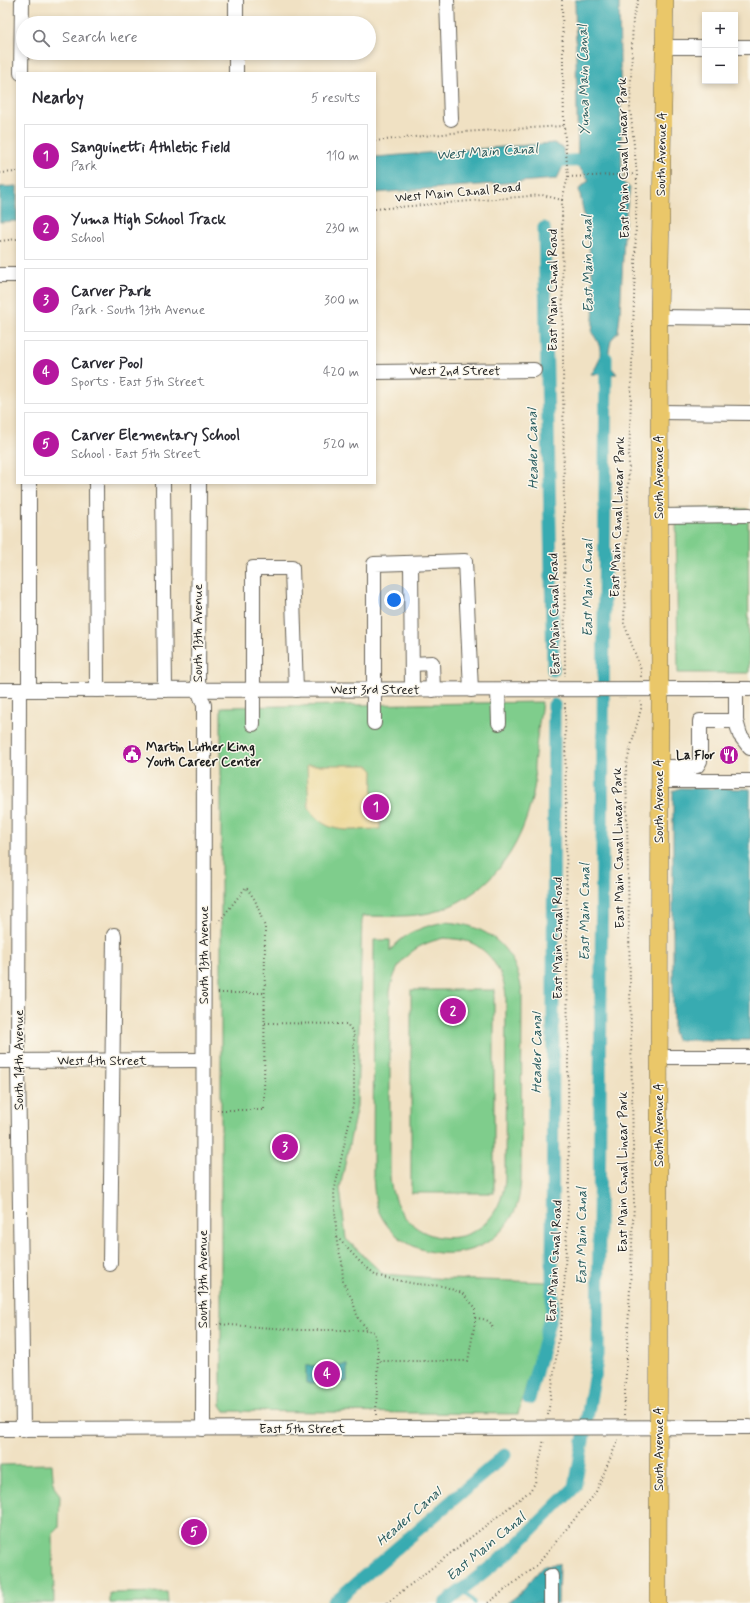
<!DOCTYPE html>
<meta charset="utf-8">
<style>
:root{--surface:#fff;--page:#f2f2f3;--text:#2b2b33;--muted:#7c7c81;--line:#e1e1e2;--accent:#b5179e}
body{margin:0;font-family:Mynerve,sans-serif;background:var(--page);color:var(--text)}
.controls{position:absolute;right:12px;top:12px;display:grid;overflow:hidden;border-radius:0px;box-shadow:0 2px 6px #0003}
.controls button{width:36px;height:36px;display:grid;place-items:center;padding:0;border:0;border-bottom:1px solid var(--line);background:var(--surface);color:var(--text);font:20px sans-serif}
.you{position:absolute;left:394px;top:600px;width:14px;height:14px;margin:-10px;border:3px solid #fff;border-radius:50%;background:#1a73e8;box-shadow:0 0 0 6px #1a73e833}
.badge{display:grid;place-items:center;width:26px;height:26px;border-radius:50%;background:var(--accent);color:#fff;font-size:13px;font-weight:700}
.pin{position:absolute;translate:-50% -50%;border:2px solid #fff;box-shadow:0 1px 4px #0006}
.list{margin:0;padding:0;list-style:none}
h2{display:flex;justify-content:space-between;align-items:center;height:52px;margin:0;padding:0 16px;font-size:17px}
h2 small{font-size:13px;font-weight:400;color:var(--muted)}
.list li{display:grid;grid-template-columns:26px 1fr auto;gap:12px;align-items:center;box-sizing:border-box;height:64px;margin:0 8px 8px;padding:0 8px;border:1px solid var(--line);border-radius:0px}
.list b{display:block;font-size:15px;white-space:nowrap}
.list p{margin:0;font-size:13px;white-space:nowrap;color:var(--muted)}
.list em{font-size:13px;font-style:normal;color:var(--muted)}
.icon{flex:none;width:22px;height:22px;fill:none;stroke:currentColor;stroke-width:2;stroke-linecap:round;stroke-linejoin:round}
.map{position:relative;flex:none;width:750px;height:1603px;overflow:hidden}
.search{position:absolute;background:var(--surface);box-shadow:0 2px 6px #0003;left:16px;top:16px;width:360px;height:44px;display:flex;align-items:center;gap:10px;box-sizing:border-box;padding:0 14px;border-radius:22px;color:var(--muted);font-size:15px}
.panel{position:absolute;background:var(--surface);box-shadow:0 2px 6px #0003;left:16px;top:72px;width:360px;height:412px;border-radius:0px}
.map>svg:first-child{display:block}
.green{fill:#7fcd8c;stroke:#4e7454;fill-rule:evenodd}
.sand{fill:#eeda9e;stroke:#857b5d}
.water{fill:#39abb1;stroke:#2a6466}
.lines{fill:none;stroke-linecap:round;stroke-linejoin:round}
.stream{stroke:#39abb1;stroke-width:3.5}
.canal{stroke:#39abb1;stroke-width:13}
.minor-casing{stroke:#666156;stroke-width:16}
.major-casing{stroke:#666156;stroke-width:18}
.path{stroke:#666156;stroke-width:2;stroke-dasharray:1 3;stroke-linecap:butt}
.minor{stroke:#fff;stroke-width:14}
.major{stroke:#eac769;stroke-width:17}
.labels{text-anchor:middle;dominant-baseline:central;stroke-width:3;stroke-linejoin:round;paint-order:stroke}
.street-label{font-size:13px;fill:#1c1c1c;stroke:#fbf7ec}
.poi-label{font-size:13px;font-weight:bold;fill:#1c1c1c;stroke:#fbf7ec;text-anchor:start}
.water-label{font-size:14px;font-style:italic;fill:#295c5f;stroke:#fbf7ec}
</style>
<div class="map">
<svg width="750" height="1603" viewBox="0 0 750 1603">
<rect width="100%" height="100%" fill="#fbf7ec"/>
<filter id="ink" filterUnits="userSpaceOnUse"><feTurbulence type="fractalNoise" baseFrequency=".025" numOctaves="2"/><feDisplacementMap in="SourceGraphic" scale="8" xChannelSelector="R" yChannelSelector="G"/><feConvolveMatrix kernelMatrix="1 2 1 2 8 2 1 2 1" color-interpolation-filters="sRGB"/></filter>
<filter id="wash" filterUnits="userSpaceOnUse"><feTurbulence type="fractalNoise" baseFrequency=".012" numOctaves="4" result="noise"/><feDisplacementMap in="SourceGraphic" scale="16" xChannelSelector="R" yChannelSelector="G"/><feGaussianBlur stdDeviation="0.9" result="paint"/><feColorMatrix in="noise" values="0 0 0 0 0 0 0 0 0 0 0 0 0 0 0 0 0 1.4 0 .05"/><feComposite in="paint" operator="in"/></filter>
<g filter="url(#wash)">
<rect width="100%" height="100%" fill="#f0e1c3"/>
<g class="green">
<path d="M 676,509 L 748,509 L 749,673 L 678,673 Z"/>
<path d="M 542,702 C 539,723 536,744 534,765 C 533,771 536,777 535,783 C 526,841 495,892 437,911 C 414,918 386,916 362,916 L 357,1106 L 340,1188 L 346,1239 L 383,1274 L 447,1279 L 547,1282 L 548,1311 L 518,1414 L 225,1411 L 221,1405 L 221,707 Z"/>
<path d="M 445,922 C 488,924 516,948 522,992 L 521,1178 C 520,1192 519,1204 512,1216 C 483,1270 398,1264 377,1207 C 374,1197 374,1186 373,1176 L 374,940 L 390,940 L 390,951 C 404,933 423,926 445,922 ZM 444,938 C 453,939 461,939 469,942 C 491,950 504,975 506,996 L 505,1180 C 497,1259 395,1256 390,1176 L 390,991 C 396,959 413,945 444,938 Z"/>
<rect x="411" y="990" width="83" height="203"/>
<path d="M 52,1464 L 54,1487 L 60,1495 L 59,1528 L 53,1534 L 54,1603 L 0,1603 L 0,1465 Z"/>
<path d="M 167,1592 L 168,1603 L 110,1603 L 110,1593 Z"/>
</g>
<path class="sand" d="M 307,765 L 368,765 L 373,771 L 372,807 L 380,807 L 380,829 C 350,829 329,837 309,809 Z"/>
<g class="water">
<path d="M 575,0 L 619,0 L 622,182 L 630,188 L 625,218 L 620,315 L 618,332 L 611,340 L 608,357 L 610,366 L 617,374 L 591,374 C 602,360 604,348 592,333 C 597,286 588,236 579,189 L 589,180 L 578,166 Z"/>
<path d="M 554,143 L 563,148 L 564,164 L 557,179 L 375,193 L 375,157 Z"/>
<path d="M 17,186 L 17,221 L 0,222 L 0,187 Z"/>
<path d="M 680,788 L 750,789 L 750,1040 L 676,1040 L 673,1031 L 673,791 Z"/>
<path d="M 347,1365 L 347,1382 L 306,1383 L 306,1366 Z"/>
<path d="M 559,1564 L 558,1603 L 507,1603 L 518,1595 L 544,1565 Z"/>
</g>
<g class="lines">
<path class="stream" d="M 463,1589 L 474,1603"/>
<g class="canal">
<path d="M 546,162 L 594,160"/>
<path d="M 544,228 L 553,670"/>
<path d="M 529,1399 L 552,1310 L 554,705"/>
<path d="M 333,1603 L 505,1455"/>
<path d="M 445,1603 L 513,1549 L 575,1487 L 598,1355 L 606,358"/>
</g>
</g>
</g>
<g filter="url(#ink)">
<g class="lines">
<g class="minor-casing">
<g id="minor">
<path d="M 236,0 L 236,23"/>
<path d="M 447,0 L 451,119"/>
<path d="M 664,47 L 705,47"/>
<path d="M 735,47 L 750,47"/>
<path d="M 236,53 L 236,73"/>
<path d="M 21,73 L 22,0"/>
<path d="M 0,275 L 17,275"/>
<path d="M 659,317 L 750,318"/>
<path d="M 375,372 L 534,370"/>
<path d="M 659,412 L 750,413"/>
<path d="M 96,483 L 97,690"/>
<path d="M 163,483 L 165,690"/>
<path d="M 199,483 L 198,690 L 204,705 L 203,1429"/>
<path d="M 660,516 L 750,515"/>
<path d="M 411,563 L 412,690"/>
<path d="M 412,664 L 432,663 L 433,690"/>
<path d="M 0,690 L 750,689"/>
<path d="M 19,690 L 18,1061 L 23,1430"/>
<path d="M 29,690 L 29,483"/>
<path d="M 498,690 L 499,723"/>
<path d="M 736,721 L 740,735 L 750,748"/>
<path d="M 374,723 L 374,564 L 465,561 L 471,690"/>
<path d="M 253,724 L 253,568 L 292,568 L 296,690"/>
<path d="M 660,767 L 693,767 L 697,766 L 700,761 L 700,721 L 736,721 L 736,689"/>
<path d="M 659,781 L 750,781"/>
<path d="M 659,1057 L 750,1057"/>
<path d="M 0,1061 L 203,1060"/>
<path d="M 110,1264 L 114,935"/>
<path d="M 0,1429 L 750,1427"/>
<path d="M 551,1576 L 551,1603"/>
</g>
</g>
<g class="major-casing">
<path id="major" d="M 658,1603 L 660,689 L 659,317 L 665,0"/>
</g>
<g class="path">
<path d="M 638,0 L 633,18 L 630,107 L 637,174 L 635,266 L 624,623 L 641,670 L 641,677"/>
<path d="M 375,141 L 462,132 L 564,126"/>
<path d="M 0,173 L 17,172"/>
<path d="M 568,177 L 636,174"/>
<path d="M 562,200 L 568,177 L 564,126 L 562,0"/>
<path d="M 375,209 L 542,195 L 562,200 L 565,676"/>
<path d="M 0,241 L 17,239"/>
<path d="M 218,993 L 265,993"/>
<path d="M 265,1023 L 347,1024 L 354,1033 L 354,1100 L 334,1192 L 337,1244 L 342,1262 L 343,1282 L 352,1299 L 358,1318 L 368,1330"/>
<path d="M 217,1110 L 264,1110 L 265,927 L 255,900 L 246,887 L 218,923"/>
<path d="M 337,1237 L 360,1262 L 376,1275 L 387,1278 L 416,1284 L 443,1286 L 462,1293 L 475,1307 L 475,1322 L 468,1361 L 378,1361"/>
<path d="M 475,1318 C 483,1319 492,1319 493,1330"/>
<path d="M 217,1324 L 301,1330 L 368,1330 L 374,1332 L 378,1351 L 376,1415"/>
<path d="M 548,1415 L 563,1309 L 569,1187 L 565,701"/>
<path d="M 624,1415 L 634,1203 L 626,765 L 641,709 L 641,701"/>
<path d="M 387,1603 L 530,1491 L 535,1483 L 544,1439"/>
<path d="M 488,1603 L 537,1565 L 595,1494 L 618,1440"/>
</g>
<use href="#minor" class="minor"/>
<use href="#major" class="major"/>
</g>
</g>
<defs>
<g id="civic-disc" transform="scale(1)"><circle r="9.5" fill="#b5179e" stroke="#fbf7ec"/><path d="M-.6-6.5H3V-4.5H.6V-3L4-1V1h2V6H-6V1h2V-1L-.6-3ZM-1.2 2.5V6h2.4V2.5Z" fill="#fff"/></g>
<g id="restaurant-disc" transform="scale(1)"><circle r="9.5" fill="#b5179e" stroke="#fbf7ec"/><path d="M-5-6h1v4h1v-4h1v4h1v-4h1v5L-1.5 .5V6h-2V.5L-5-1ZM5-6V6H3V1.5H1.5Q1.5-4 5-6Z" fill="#fff"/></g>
</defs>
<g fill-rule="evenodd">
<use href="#civic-disc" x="132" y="754"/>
<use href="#restaurant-disc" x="729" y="755"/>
</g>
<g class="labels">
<g class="street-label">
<text transform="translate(662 154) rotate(-89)">South Avenue A</text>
<text transform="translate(624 158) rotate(-91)">East Main Canal Linear Park</text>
<text transform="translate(458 193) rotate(-5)">West Main Canal Road</text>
<text transform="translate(553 290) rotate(-90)">East Main Canal Road</text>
<text x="455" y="371">West 2nd Street</text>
<text transform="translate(659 477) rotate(-90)">South Avenue A</text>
<text transform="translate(618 517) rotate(-88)">East Main Canal Linear Park</text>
<text transform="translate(555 614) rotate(-91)">East Main Canal Road</text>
<text transform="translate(198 633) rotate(-90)">South 13th Avenue</text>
<text x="375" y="690">West 3rd Street</text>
<text transform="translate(659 801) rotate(-90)">South Avenue A</text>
<text transform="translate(619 848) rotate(-91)">East Main Canal Linear Park</text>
<text transform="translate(558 938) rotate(-90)">East Main Canal Road</text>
<text transform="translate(204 955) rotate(-90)">South 13th Avenue</text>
<text transform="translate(19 1060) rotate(-90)">South 14th Avenue</text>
<text x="102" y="1061">West 4th Street</text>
<text transform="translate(659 1125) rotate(-90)">South Avenue A</text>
<text transform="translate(623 1172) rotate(-90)">East Main Canal Linear Park</text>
<text transform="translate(555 1261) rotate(-87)">East Main Canal Road</text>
<text transform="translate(203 1279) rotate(-90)">South 13th Avenue</text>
<text x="302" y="1429">East 5th Street</text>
<text transform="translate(659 1449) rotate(-90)">South Avenue A</text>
</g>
<g class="poi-label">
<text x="146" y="747">Martin Luther King<tspan x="146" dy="15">Youth Career Center</tspan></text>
<text x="715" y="755" text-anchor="end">La Flor</text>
</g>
<g class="water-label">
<text transform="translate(584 80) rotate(-91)">Yuma Main Canal</text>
<text transform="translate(487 152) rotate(-4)">West Main Canal</text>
<text transform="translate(588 264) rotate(-91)">East Main Canal</text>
<text transform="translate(533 449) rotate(-91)">Header Canal</text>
<text transform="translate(588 588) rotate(-90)">East Main Canal</text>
<text transform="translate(585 912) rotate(-90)">East Main Canal</text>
<text transform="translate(537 1053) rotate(-90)">Header Canal</text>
<text transform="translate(582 1236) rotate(-90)">East Main Canal</text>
<text transform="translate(409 1517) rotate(-41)">Header Canal</text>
<text transform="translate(486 1547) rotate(-40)">East Main Canal</text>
</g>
</g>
</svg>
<div class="controls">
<button>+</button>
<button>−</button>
</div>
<div class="you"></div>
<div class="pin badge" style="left:376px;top:807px">1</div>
<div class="pin badge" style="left:453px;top:1011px">2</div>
<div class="pin badge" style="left:285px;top:1147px">3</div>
<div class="pin badge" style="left:327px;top:1374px">4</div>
<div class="pin badge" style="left:194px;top:1532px">5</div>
<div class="search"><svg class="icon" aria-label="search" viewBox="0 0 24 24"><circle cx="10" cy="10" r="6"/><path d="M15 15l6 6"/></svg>Search here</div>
<section class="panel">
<h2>Nearby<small>5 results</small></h2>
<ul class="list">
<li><span class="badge">1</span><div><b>Sanguinetti Athletic Field</b><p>Park</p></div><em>110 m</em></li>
<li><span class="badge">2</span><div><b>Yuma High School Track</b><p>School</p></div><em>230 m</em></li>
<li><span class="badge">3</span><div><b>Carver Park</b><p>Park · South 13th Avenue</p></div><em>300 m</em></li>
<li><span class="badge">4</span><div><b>Carver Pool</b><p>Sports · East 5th Street</p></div><em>420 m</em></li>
<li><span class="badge">5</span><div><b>Carver Elementary School</b><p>School · East 5th Street</p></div><em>520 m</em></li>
</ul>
</section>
</div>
